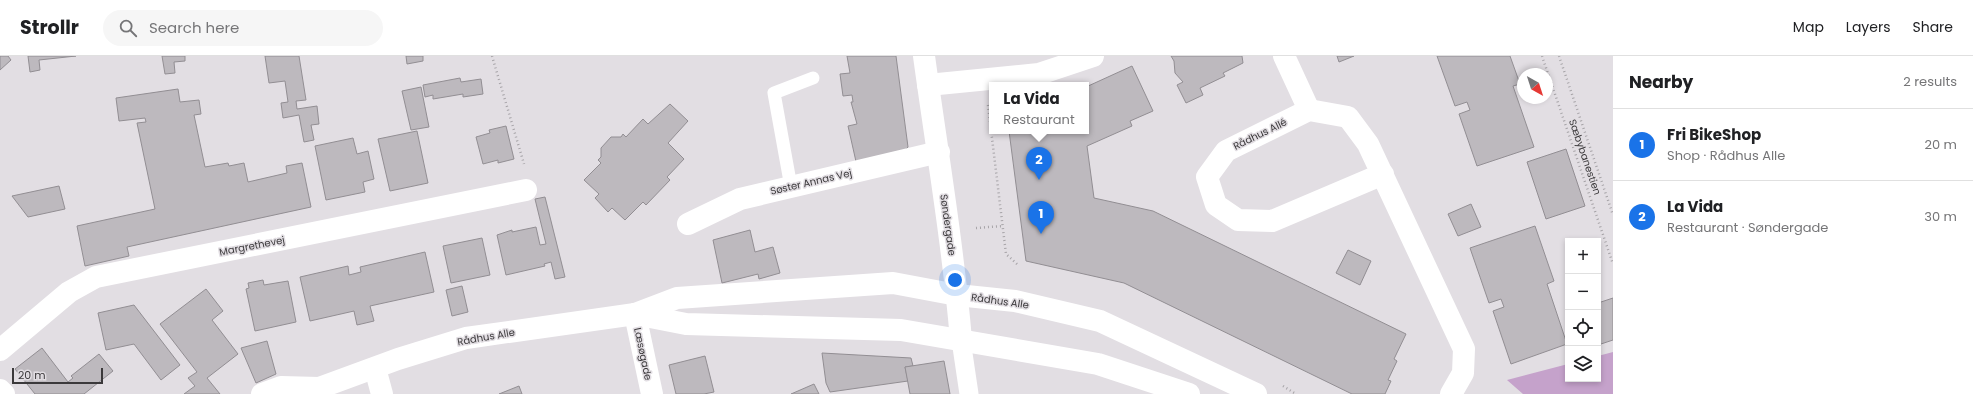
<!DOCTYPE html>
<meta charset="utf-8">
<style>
:root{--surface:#fff;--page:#f6f6f6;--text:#202124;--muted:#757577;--line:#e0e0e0;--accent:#1a73e8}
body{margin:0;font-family:Poppins,sans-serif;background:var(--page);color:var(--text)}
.controls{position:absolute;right:12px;bottom:12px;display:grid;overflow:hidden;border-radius:0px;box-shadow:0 2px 6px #0003}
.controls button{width:36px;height:36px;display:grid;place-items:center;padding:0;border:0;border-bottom:1px solid var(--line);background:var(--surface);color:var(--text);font:20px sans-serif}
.compass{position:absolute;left:1517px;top:12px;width:36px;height:36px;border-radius:50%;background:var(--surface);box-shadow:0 2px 6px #0003;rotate:141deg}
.scale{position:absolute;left:12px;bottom:10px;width:91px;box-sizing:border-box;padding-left:4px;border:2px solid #3b393b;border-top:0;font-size:11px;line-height:14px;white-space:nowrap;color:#3b393b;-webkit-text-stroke:3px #e2dee3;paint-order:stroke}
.you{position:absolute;left:955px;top:224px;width:14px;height:14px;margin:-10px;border:3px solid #fff;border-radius:50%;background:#1a73e8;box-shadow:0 0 0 6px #1a73e833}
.badge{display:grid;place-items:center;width:26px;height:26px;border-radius:50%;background:var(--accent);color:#fff;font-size:13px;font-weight:700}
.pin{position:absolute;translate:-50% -33px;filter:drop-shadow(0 1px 2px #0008)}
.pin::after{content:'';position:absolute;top:21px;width:14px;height:12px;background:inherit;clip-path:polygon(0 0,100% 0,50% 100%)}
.popup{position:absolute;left:989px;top:26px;width:100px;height:52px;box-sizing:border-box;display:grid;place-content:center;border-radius:0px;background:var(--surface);filter:drop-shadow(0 1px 3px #0005);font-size:13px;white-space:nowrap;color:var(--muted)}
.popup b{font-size:15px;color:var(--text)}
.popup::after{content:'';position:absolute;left:50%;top:100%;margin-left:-8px;border:8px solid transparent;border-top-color:var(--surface)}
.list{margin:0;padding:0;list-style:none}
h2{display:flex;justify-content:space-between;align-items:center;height:52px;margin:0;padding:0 16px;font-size:17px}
h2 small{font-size:13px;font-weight:400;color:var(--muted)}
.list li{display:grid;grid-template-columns:26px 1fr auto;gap:12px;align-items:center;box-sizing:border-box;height:72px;padding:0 16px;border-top:1px solid var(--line)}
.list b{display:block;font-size:15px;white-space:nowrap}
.list p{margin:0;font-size:13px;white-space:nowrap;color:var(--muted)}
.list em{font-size:13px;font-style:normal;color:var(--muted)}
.icon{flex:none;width:22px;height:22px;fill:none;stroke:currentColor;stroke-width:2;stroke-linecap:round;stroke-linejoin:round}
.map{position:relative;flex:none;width:1613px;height:338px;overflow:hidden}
header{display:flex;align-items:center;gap:24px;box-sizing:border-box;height:56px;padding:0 20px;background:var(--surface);border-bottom:1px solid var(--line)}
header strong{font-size:19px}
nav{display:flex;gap:22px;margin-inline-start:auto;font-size:14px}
.search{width:280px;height:36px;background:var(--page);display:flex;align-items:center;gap:10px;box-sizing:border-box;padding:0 14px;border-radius:22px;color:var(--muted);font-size:15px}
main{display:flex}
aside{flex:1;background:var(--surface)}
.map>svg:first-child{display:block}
.green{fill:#c5a2cb}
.building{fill:#bdb9be;stroke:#928e93}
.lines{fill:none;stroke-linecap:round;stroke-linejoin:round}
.path{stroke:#a7a4a8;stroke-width:2.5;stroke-dasharray:1 3;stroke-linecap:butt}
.service{stroke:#fff;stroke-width:13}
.pedestrian{stroke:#fff;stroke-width:19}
.minor{stroke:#fff;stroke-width:22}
.tertiary{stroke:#fff;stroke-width:22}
.labels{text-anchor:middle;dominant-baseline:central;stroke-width:3;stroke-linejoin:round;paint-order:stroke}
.street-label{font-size:10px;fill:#3b393b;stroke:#e2dee3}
</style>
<header>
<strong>Strollr</strong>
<div class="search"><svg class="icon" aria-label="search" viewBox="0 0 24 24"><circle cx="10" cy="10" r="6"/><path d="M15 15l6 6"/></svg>Search here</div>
<nav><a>Map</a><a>Layers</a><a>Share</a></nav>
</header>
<main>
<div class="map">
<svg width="1613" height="338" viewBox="0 0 1613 338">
<rect width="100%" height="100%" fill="#e2dee3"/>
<path class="green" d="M 1613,296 L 1613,338 L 1523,338 L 1507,324 L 1568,308 L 1568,323 L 1598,323 L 1598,300 Z"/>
<g class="building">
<path d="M 0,0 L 8,0 L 11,4 L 0,14 Z"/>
<path d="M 28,0 L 76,0 L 39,4 L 40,14 L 30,16 Z"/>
<path d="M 162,0 L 185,0 L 185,5 L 174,6 L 175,17 L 165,18 Z"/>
<path d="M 265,0 L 299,0 L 306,44 L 296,45 L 297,53 L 317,50 L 319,68 L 311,69 L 314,84 L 304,86 L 299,59 L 283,62 L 281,47 L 288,46 L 285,25 L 269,27 Z"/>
<path d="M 406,0 L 423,0 L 423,5 L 407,8 Z"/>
<path d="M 847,0 L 896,0 L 908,91 L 900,100 L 857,110 L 848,70 L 857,68 L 851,46 L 853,46 L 852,39 L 843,40 L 840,18 L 850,17 Z"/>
<path d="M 1171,0 L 1242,0 L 1243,7 L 1223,17 L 1225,20 L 1200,32 L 1203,39 L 1186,47 L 1177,29 L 1183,26 L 1175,17 L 1174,5 Z"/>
<path d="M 1337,0 L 1354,0 L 1339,6 Z"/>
<path d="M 1437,0 L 1510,0 L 1520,28 L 1513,30 L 1534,91 L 1477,110 L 1459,58 L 1470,54 L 1467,46 L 1455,50 Z"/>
<path d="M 1132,10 L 1153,55 L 1130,65 L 1132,70 L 1087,90 L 1094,142 L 1153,155 L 1406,278 L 1394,303 L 1397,305 L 1388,324 L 1391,325 L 1385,338 L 1352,338 L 1124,227 L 1026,205 L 1009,75 L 1086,75 L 1086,31 Z"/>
<path d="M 460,22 L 461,26 L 481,23 L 483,38 L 463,41 L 463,38 L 433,43 L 433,39 L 425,41 L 423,29 Z"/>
<path d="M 421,31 L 429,71 L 411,74 L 402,35 Z"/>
<path d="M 178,33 L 180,46 L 199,44 L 201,58 L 194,59 L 205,111 L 228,107 L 229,110 L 244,107 L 248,126 L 287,117 L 286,110 L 302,107 L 311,151 L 127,191 L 129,200 L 85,210 L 77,170 L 155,153 L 137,67 L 146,66 L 145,62 L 119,65 L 116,42 Z"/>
<path d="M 670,48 L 688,65 L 668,87 L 684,103 L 667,121 L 670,124 L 646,149 L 643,146 L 625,164 L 612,152 L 608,156 L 595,142 L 599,138 L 584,124 L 601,107 L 598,104 L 601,101 L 601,92 L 611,81 L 621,81 L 623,78 L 626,81 L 643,63 L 648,68 Z"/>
<path d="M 506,70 L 514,103 L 498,107 L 498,104 L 483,108 L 476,81 L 490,77 L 489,74 Z"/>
<path d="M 417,75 L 428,127 L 390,135 L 378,83 Z"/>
<path d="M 353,82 L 357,98 L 368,95 L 374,123 L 363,126 L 365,136 L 326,144 L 315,90 Z"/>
<path d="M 1566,93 L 1585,150 L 1546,163 L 1527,106 Z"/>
<path d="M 59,130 L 65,153 L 28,161 L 12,140 Z"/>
<path d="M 545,141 L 565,221 L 555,223 L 551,206 L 544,208 L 545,210 L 506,219 L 497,179 L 512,174 L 512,176 L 536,171 L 540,189 L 546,188 L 535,143 Z"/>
<path d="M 1471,148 L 1481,171 L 1458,180 L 1448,158 Z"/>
<path d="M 1535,170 L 1554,225 L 1547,228 L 1567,288 L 1511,308 L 1493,255 L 1504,251 L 1501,243 L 1489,247 L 1470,192 Z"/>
<path d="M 750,174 L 755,196 L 773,191 L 780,217 L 759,223 L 758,218 L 722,227 L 713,184 Z"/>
<path d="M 482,182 L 490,219 L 451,227 L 443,190 Z"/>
<path d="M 1348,194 L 1371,205 L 1360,229 L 1336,217 Z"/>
<path d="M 425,196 L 434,236 L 370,250 L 374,265 L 357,269 L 354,255 L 310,265 L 300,221 L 348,210 L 349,219 L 361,216 L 360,211 Z"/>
<path d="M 263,224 L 264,229 L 288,225 L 296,266 L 255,275 L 246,233 L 249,232 L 248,227 Z"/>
<path d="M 462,230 L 468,256 L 452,260 L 446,234 Z"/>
<path d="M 206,233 L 223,255 L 212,264 L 238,298 L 207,322 L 220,338 L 184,338 L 195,330 L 188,322 L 197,316 L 160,268 Z"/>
<path d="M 1613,242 L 1613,284 L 1598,289 L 1598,247 Z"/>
<path d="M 134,249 L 180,309 L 161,324 L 134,288 L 106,294 L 98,257 Z"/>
<path d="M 267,285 L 276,318 L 256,327 L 241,292 Z"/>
<path d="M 42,292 L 68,326 L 73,322 L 71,320 L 99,298 L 113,315 L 84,338 L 35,338 L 15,313 Z"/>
<path d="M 822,297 L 911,302 L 913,310 L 905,311 L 908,325 L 830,336 L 826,327 Z"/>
<path d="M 705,300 L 714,336 L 704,338 L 676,338 L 669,309 Z"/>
<path d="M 944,305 L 950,338 L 910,338 L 905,311 Z"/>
<path d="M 814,328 L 819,338 L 791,338 Z"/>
<path d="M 519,330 L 522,338 L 499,338 Z"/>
</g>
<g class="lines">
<g class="path">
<path d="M 492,0 L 524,108"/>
<path d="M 1542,0 L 1613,208"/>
<path d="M 1559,0 L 1613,159"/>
<path d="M 988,49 L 1006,198 L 1018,209"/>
<path d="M 976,172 L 1003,170"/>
<path d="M 1283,330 L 1296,338"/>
</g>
<path class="service" d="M 791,131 L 774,37 L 813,22"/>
<path class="pedestrian" d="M 961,284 L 969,338"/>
<g class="minor">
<path d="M 1284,0 L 1309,54"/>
<path d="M 928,29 L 1039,18 L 1093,0"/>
<path d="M 1383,118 L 1272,165 L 1238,164 L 1216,149 L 1207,121 L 1226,95 L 1309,54 L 1348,61 L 1368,88 L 1464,293 L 1463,317 L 1451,338"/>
<path d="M 688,168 L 740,143 L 939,96"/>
<path d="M 635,258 L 652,338"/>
<path d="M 0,294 L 69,236 L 96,221 L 526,134"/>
<path d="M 375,312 L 382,338"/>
<path d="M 0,334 L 4,338"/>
</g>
<g class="tertiary">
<path d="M 924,0 C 937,95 953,189 961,284"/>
<path d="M 635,258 L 686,268 L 901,274 L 1098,308 L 1189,338"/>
<path d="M 262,338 L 281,331 L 319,332 L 398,303 L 466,282 L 635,258 L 677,242 L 893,227 L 957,239 L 1015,245 L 1100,265 L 1256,338"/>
</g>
</g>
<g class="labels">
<g class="street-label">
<text transform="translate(1260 78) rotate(-26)">Rådhus Allé</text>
<text transform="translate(1585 101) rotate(71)">Sæbybanestien</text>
<text transform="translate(811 126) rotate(-13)">Søster Annas Vej</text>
<text transform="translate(948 169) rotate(82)">Søndergade</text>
<text transform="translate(252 190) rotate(-11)">Margrethevej</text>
<text transform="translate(1000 245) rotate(8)">Rådhus Alle</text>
<text transform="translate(486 281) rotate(-10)">Rådhus Alle</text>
<text transform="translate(643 298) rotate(78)">Læsøgade</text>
</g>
</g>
</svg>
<div class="controls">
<button>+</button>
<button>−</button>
<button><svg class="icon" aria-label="locate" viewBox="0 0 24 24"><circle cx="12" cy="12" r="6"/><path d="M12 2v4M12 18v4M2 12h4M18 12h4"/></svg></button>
<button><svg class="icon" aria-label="layers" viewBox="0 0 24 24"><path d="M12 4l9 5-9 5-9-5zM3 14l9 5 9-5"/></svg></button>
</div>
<svg class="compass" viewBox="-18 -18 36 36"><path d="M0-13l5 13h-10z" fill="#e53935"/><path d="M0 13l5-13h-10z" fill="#757577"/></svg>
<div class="scale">20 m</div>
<div class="you"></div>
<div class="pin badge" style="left:1041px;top:178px">1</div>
<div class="pin badge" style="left:1039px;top:124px">2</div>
<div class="popup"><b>La Vida</b>Restaurant</div>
</div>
<aside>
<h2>Nearby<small>2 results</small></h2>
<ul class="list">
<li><span class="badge">1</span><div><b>Fri BikeShop</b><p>Shop · Rådhus Alle</p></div><em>20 m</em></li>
<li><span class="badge">2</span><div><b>La Vida</b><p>Restaurant · Søndergade</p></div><em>30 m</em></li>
</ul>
</aside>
</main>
